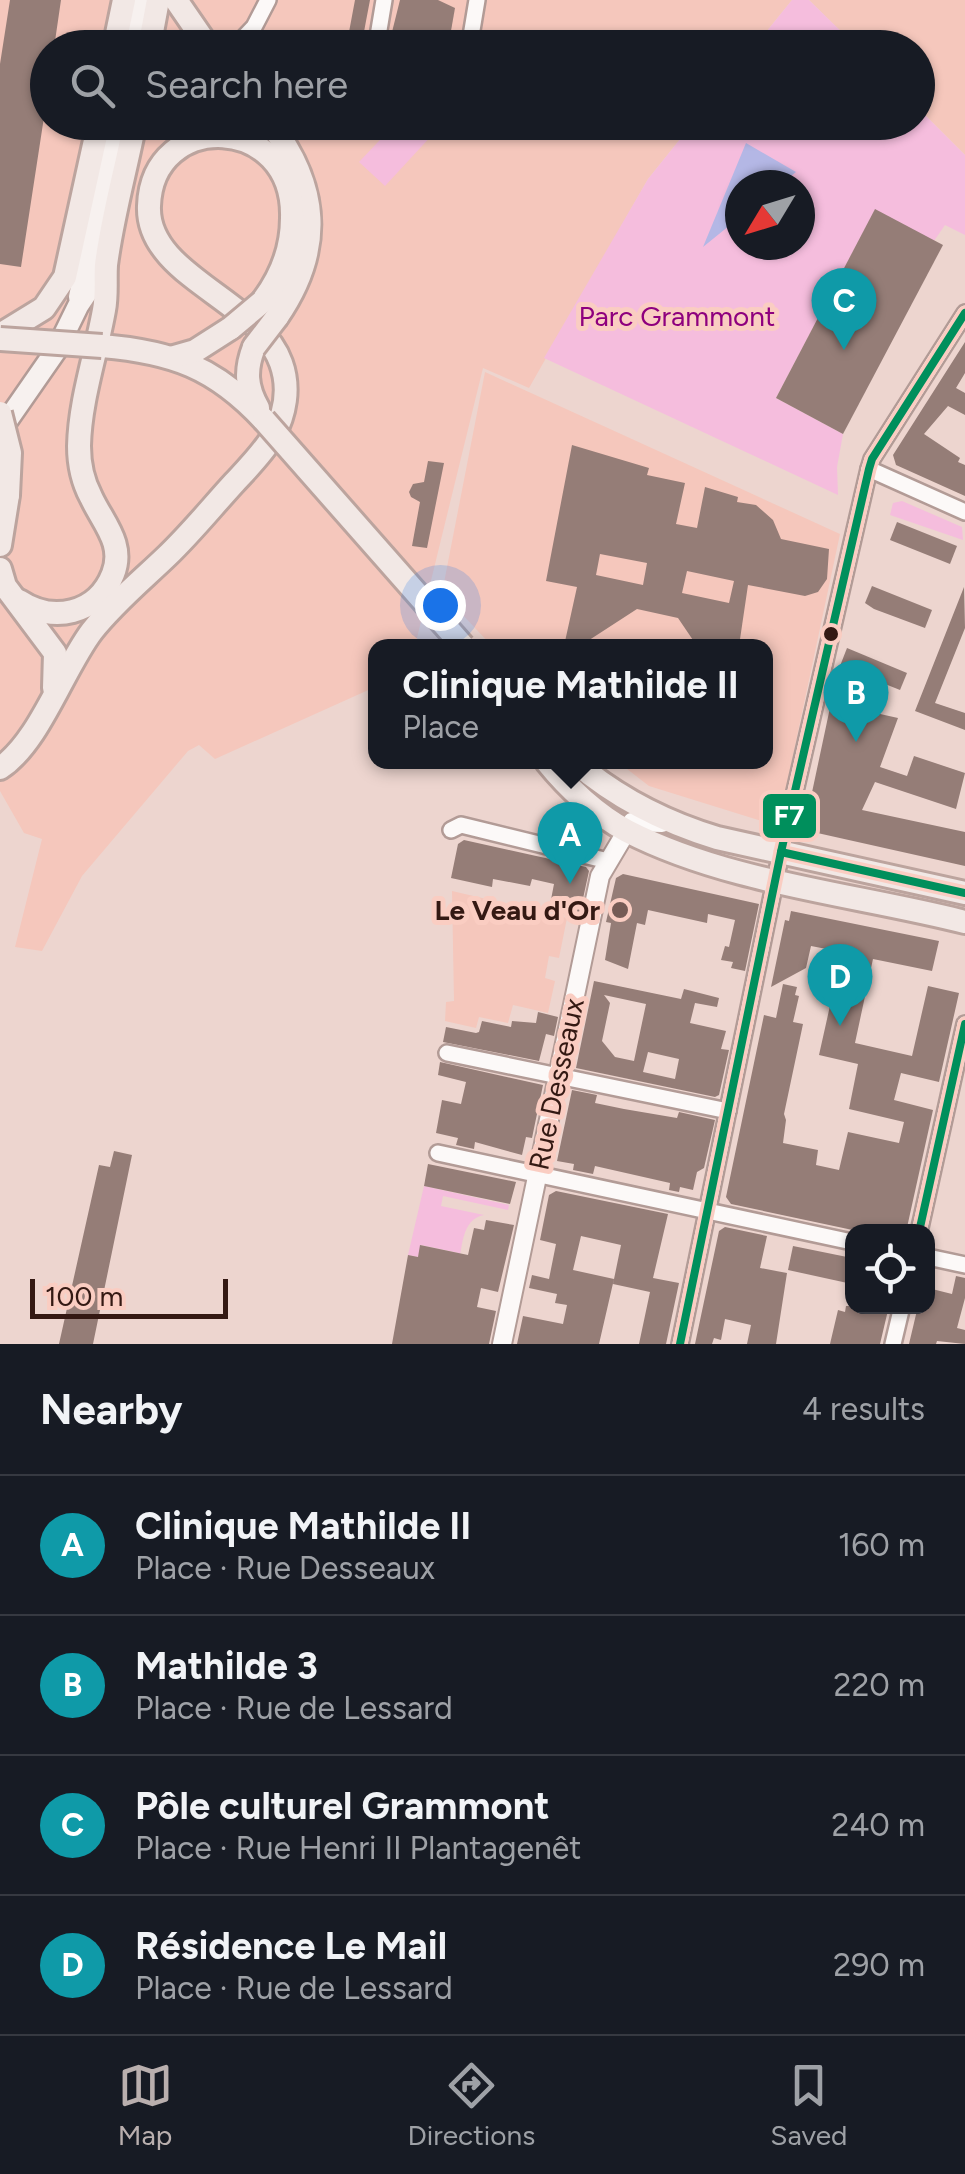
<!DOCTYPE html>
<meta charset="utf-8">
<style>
:root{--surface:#171b24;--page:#20242c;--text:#f1f3f6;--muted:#9ea1a6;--line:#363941;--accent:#b9afae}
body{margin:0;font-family:Figtree,sans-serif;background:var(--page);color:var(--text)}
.controls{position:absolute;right:30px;bottom:30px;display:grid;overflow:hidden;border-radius:20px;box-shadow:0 2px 8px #0004}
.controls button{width:90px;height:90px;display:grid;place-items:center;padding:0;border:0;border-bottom:2px solid var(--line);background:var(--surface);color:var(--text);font:50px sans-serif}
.compass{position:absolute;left:725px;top:170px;width:90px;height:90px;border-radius:50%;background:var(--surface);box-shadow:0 2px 8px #0004;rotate:232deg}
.scale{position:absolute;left:30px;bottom:25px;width:198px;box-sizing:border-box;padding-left:10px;border:5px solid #341913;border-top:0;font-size:28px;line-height:35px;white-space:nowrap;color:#341913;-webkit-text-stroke:8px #facdc2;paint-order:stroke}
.you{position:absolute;left:440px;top:605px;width:35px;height:35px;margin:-25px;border:8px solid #fff;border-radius:50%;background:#1a73e8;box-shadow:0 0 0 15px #1a73e833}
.badge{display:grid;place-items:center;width:65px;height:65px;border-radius:50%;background:var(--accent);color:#fff;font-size:32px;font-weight:700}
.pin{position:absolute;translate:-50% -82px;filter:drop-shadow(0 2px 5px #0008)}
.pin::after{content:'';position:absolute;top:52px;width:35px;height:30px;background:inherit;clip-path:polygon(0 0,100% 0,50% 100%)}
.popup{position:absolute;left:368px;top:639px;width:405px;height:130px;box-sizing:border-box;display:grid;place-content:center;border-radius:20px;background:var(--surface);filter:drop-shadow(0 2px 8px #0005);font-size:32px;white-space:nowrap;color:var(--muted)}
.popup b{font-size:38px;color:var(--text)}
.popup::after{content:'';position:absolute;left:50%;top:100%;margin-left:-20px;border:20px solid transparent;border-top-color:var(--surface)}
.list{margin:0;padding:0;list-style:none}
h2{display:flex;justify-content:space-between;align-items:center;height:130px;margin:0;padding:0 40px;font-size:42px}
h2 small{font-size:32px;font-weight:400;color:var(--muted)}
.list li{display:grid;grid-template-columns:65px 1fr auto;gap:30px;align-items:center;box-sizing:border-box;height:140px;padding:0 40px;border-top:2px solid var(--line)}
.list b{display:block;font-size:38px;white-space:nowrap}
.list p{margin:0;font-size:32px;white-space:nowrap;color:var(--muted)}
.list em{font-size:32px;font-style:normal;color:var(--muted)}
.icon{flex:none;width:55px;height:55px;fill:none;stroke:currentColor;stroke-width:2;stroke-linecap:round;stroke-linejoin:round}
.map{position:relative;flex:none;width:965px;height:1344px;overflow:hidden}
.search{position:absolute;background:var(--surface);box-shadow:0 2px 8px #0004;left:30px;right:30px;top:30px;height:110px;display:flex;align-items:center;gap:25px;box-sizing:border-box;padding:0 35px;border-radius:55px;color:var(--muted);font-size:38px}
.sheet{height:690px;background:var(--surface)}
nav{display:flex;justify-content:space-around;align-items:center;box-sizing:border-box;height:140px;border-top:2px solid var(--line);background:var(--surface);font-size:28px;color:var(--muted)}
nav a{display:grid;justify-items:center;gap:5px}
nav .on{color:var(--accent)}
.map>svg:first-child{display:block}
.built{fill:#f5c7bc}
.green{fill:#f5bddd;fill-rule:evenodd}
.water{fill:#b4b7e5}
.building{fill:#957d77;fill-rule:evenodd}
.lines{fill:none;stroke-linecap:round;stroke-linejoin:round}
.minor-casing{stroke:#b29b96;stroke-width:20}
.tertiary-casing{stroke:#b29b96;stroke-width:22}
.secondary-casing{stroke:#b29b96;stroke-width:25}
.primary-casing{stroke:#bca49e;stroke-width:28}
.minor{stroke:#fcf9f8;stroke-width:15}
.tertiary{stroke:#fcf9f8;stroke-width:18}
.secondary{stroke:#f7f1ef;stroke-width:20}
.primary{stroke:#f2e8e5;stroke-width:22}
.primary-bridge-casing{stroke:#bca49e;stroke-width:28;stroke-linecap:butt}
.primary-bridge{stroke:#f2e8e5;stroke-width:22}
.bus-1-casing{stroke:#facdc2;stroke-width:15}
.bus-1{stroke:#008f5c;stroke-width:8}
.bus-dot{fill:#341913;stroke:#facdc2;stroke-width:4}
.poi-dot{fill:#755b55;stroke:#facdc2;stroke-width:4}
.labels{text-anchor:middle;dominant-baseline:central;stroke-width:10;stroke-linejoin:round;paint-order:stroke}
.park-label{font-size:28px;fill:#8e007e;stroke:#facdc2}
.poi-label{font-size:28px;font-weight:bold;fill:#341913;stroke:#facdc2;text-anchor:end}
.street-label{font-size:28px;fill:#341913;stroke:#facdc2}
.line-badge{stroke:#facdc2;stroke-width:4}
.badge-label{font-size:28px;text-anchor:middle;font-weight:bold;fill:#fff}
</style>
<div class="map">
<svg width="965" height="1344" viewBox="0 0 965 1344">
<rect width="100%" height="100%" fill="#edd5cf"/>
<g class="built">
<path d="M 0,0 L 792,0 L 754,47 L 48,48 L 48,122 L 693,123 L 648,179 L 529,388 L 483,368 L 415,646 L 375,646 L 375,687 L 215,759 L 199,745 L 188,751 L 82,876 L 42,951 L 15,947 L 42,839 L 24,833 L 0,791 Z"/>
<path d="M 809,0 L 965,0 L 965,155 L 918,108 L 918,48 L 857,47 Z"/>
<path d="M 485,372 L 840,534 L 778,826 L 649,786 L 618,762 L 765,762 L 765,646 L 492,646 L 442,593 Z"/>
<path d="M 452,891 L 567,918 L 559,958 L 549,956 L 545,978 L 555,981 L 548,1013 L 513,1005 L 508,1023 L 479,1017 L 476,1028 L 445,1021 L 446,1002 L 454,1001 Z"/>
</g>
<g class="green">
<path d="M 792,0 L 809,0 L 857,47 L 754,47 Z"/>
<path d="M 918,108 L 965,155 L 965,235 L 945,225 L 934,241 L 875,210 L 776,398 L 843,434 L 837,467 L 838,495 L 544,358 L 648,179 L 693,123 L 918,122 ZM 740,185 L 800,185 L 800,245 L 740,245 Z"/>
<path d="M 396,123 L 423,123 L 434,133 L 385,186 L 359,162 Z"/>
<path d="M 902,501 L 962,527 L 963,540 L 890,515 L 893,503 Z"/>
<path d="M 424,1186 L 509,1205 L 508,1210 L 443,1196 L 441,1206 L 484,1215 C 461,1219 462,1249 458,1270 L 459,1253 L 421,1245 L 418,1257 L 408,1255 Z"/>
</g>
<path class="water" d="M 746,143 L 796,172 L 780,185 L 740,185 L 740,217 L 703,247 Z"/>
<g class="building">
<path d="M 10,0 L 61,0 L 54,48 L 48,48 L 48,91 L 21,267 L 0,264 L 0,64 Z"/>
<path d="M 355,0 L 370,0 L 366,21 L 361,48 L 346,48 Z"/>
<path d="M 400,0 L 438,0 L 455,8 L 448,48 L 388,48 Z"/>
<path d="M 875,209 L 943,245 L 843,434 L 776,398 Z"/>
<path d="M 965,342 L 965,373 L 956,388 L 965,393 L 965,415 L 948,406 L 924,434 L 960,458 L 958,462 L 965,465 L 965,496 L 896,465 L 893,455 Z"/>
<path d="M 572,445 L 649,468 L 647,475 L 685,483 L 676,524 L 697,528 L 705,487 L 738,497 L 737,502 L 756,505 L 773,520 L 781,539 L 829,549 L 827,579 L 818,592 L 805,596 L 748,585 L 739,646 L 697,646 L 678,618 L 637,609 L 580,646 L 564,646 L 577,587 L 546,581 ZM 600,554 L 647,563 L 643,585 L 596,575 ZM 687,571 L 734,581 L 729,603 L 682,593 Z"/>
<path d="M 428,461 L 444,463 L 427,548 L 412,546 L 420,502 L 411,497 L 409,492 L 413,484 L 424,482 Z"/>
<path d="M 897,522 L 957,546 L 950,564 L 890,540 Z"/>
<path d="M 872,586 L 932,610 L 925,628 L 874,609 L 865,603 Z"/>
<path d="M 964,587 L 965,628 L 935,703 L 965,713 L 965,730 L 915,711 Z"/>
<path d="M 847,648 L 907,673 L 900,690 L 840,666 Z"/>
<path d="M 831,703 L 898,718 L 880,767 L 907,776 L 914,756 L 965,773 L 956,809 L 875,782 L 862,810 L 965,832 L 965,866 L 804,830 Z"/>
<path d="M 464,840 L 586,867 L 589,871 L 579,917 L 549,910 L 554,884 L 532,879 L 530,886 L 493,879 L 492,887 L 451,878 L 458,844 Z"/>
<path d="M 623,874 L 759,904 L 745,971 L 731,968 L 733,962 L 721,960 L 725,946 L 729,947 L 735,920 L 708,914 L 707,923 L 648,910 L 645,925 L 637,923 L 628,969 L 605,960 L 611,923 L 606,922 L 613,891 L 616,878 Z"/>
<path d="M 791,911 L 939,941 L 932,971 L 873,959 L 855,1043 L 912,1056 L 928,986 L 959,993 L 939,1082 L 901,1073 L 894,1100 L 933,1110 L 906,1232 L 862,1232 L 731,1204 L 726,1197 L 764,1015 L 776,1018 L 783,984 L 797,987 L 795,995 L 799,996 L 793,1022 L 803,1024 L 784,1114 L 786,1120 L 783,1143 L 818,1150 L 816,1165 L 839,1170 L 848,1132 L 899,1143 L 904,1122 L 849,1109 L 858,1064 L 819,1055 L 842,952 L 811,946 L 806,968 L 771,987 L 785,920 L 789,921 Z"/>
<path d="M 594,981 L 681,999 L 684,989 L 719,998 L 717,1007 L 695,1003 L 690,1023 L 726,1031 L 721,1049 L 729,1050 L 719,1095 L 715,1097 L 576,1068 ZM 604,995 L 646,1004 L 634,1061 L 615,1057 L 602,1041 L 610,1003 ZM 648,1052 L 679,1059 L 675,1079 L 643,1072 Z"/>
<path d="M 538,1012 L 558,1017 L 554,1036 L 546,1034 L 539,1061 L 443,1042 L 446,1027 L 476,1033 L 479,1032 L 482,1021 L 511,1027 L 512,1021 L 536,1023 Z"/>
<path d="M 440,1062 L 543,1085 L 532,1138 L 526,1137 L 522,1155 L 475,1142 L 474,1149 L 456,1145 L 458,1138 L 436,1133 L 442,1100 L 461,1104 L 466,1082 L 438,1075 Z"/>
<path d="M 572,1090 L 597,1095 L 595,1103 L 624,1109 L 677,1118 L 679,1112 L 715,1120 L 704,1168 L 697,1172 L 693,1190 L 680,1187 L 679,1192 L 669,1190 L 670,1183 L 595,1166 L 593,1174 L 573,1170 L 574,1164 L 557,1161 Z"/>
<path d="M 114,1151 L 132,1155 L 93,1344 L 59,1344 L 99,1165 L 110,1167 Z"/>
<path d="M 428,1164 L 516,1182 L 510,1204 L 424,1186 Z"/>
<path d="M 556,1191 L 668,1214 L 653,1278 L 679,1283 L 666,1344 L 639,1344 L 650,1292 L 613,1284 L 621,1245 L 581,1236 L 573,1270 L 614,1279 L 599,1344 L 517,1344 L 523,1316 L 563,1324 L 567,1305 L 555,1303 L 557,1294 L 529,1288 L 532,1275 L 549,1279 L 556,1244 L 540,1240 L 549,1195 Z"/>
<path d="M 486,1220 L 514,1225 L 498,1292 L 481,1288 L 477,1307 L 496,1311 L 489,1344 L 392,1344 L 408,1255 L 418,1257 L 420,1245 L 468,1255 L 474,1228 L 484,1230 Z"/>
<path d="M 725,1227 L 767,1236 L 760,1268 L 787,1273 L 776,1344 L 747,1344 L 751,1325 L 725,1319 L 721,1340 L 714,1338 L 712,1344 L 695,1344 L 719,1231 Z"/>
<path d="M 793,1246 L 852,1258 L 852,1284 L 788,1270 Z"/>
<path d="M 956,1276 L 965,1278 L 965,1298 L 957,1328 L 965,1330 L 965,1344 L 937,1341 L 936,1344 L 909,1344 L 918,1306 L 928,1306 L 928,1288 L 952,1294 Z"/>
<path d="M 846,1306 L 889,1306 L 880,1344 L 830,1344 L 838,1310 L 845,1312 Z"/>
</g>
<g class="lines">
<g class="minor-casing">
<g id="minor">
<path d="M 234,48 L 254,27 L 268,0"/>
<path d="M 376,48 L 384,0"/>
<path d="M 469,48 L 477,0"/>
<path d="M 869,469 L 965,512"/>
<path d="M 451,830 L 461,825 L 608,861"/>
<path d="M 447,1053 L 728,1111"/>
<path d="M 438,1153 L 852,1242"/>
<path d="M 919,1232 L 965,1024"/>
<path d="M 928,1257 L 965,1265"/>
<path d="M 680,1344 L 781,852 L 869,469 L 872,459 L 965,313"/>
<path d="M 893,1344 L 902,1306"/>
</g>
</g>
<g class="tertiary-casing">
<path id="tertiary" d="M 502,1344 L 600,876 L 632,822 L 662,823"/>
</g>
<g class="secondary-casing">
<g id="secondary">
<path d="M 130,48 L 139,0"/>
<path d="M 79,297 L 115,122"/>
<path d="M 0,431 L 57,349 L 78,306 L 106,264"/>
</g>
</g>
<g class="primary-casing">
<g id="primary">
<path d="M 176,0 L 209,48"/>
<path d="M 114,48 L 124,0"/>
<path d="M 149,48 L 158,0"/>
<path d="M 269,122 C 319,186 324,249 277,317"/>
<path d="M 0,335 L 44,308 L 65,277 L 99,122"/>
<path d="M 102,346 C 172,352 215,367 264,420"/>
<path d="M 254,347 C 245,370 246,387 258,408"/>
<path d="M 174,357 L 195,351 L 231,328"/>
<path d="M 0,545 L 8,495"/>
<path d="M 0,569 L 5,586 L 55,653 L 54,688"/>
<path d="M 19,601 C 52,623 97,615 113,574 C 125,544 103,523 91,497 C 83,482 79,463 79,446 C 80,400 96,355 104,310 C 107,295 105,280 106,265 C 112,217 126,169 135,122"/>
<path d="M 547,762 C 568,788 597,815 627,831 C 728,883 855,894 965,922"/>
<path d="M 575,762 C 617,798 664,822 717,838 L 965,893"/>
<path d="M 0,768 C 39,743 63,669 92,631 C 114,603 142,580 167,556 C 191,533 212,507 234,483 C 248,468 263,453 273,436 C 285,414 290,388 281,363 C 259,300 146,276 149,206 C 152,109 295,113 292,218 C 292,250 281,277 262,302"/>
</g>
</g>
<use href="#minor" class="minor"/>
<use href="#tertiary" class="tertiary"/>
<use href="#secondary" class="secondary"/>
<use href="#primary" class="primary"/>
<g class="primary-bridge-casing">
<g id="primary-bridge">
<path d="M 231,328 L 262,302"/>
<path d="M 0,339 L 102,346"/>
<path d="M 254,347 L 277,317"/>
<path d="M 0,413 L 10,453 L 8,495"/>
<path d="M 264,420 L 463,646"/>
</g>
</g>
<use href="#primary-bridge" class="primary-bridge"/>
<g class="bus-1-casing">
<g id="bus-1">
<path d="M 781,852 L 965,893"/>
<path d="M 919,1232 L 965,1024"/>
<path d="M 680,1344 L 781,852 L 869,469 L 872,459 L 965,313"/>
</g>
</g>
<use href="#bus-1" class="bus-1"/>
</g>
<circle class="bus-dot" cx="831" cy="634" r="9"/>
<circle class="poi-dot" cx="620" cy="910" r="10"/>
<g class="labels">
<g class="park-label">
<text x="677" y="316">Parc Grammont</text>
</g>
<g class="poi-label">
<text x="600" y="910">Le Veau d'Or</text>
</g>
<g class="street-label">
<text transform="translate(556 1084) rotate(-78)">Rue Desseaux</text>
</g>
</g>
<rect class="line-badge" x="761" y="792" width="57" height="48" rx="10" fill="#008f5c"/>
<g class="badge-label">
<text x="789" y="825">F7</text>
</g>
</svg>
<div class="controls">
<button><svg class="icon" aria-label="locate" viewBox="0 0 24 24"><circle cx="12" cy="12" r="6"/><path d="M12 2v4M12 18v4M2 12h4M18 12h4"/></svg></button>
</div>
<svg class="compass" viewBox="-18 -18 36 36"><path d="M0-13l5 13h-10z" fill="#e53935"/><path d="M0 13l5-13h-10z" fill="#9ea1a6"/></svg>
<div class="scale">100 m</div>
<div class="you"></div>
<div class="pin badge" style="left:570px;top:884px;background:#0f9aa8">A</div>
<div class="popup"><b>Clinique Mathilde II</b>Place</div>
<div class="pin badge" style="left:856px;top:742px;background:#0f9aa8">B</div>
<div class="pin badge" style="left:844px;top:350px;background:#0f9aa8">C</div>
<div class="pin badge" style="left:840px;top:1026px;background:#0f9aa8">D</div>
<div class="search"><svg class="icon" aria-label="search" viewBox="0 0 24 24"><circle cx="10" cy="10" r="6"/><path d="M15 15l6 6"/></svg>Search here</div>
</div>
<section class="sheet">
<h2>Nearby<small>4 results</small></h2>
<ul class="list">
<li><span class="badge" style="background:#0f9aa8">A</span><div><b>Clinique Mathilde II</b><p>Place · Rue Desseaux</p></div><em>160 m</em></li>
<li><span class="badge" style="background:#0f9aa8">B</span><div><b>Mathilde 3</b><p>Place · Rue de Lessard</p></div><em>220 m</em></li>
<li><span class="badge" style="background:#0f9aa8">C</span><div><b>Pôle culturel Grammont</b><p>Place · Rue Henri II Plantagenêt</p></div><em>240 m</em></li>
<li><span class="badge" style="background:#0f9aa8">D</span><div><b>Résidence Le Mail</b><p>Place · Rue de Lessard</p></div><em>290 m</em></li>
</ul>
</section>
<nav>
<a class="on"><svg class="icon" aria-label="map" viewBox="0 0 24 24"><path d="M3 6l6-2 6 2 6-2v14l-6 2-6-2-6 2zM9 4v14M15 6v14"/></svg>Map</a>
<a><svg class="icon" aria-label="directions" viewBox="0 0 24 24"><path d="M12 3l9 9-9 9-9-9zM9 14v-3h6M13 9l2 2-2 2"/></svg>Directions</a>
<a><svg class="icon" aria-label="saved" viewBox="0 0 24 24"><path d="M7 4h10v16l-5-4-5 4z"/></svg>Saved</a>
</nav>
